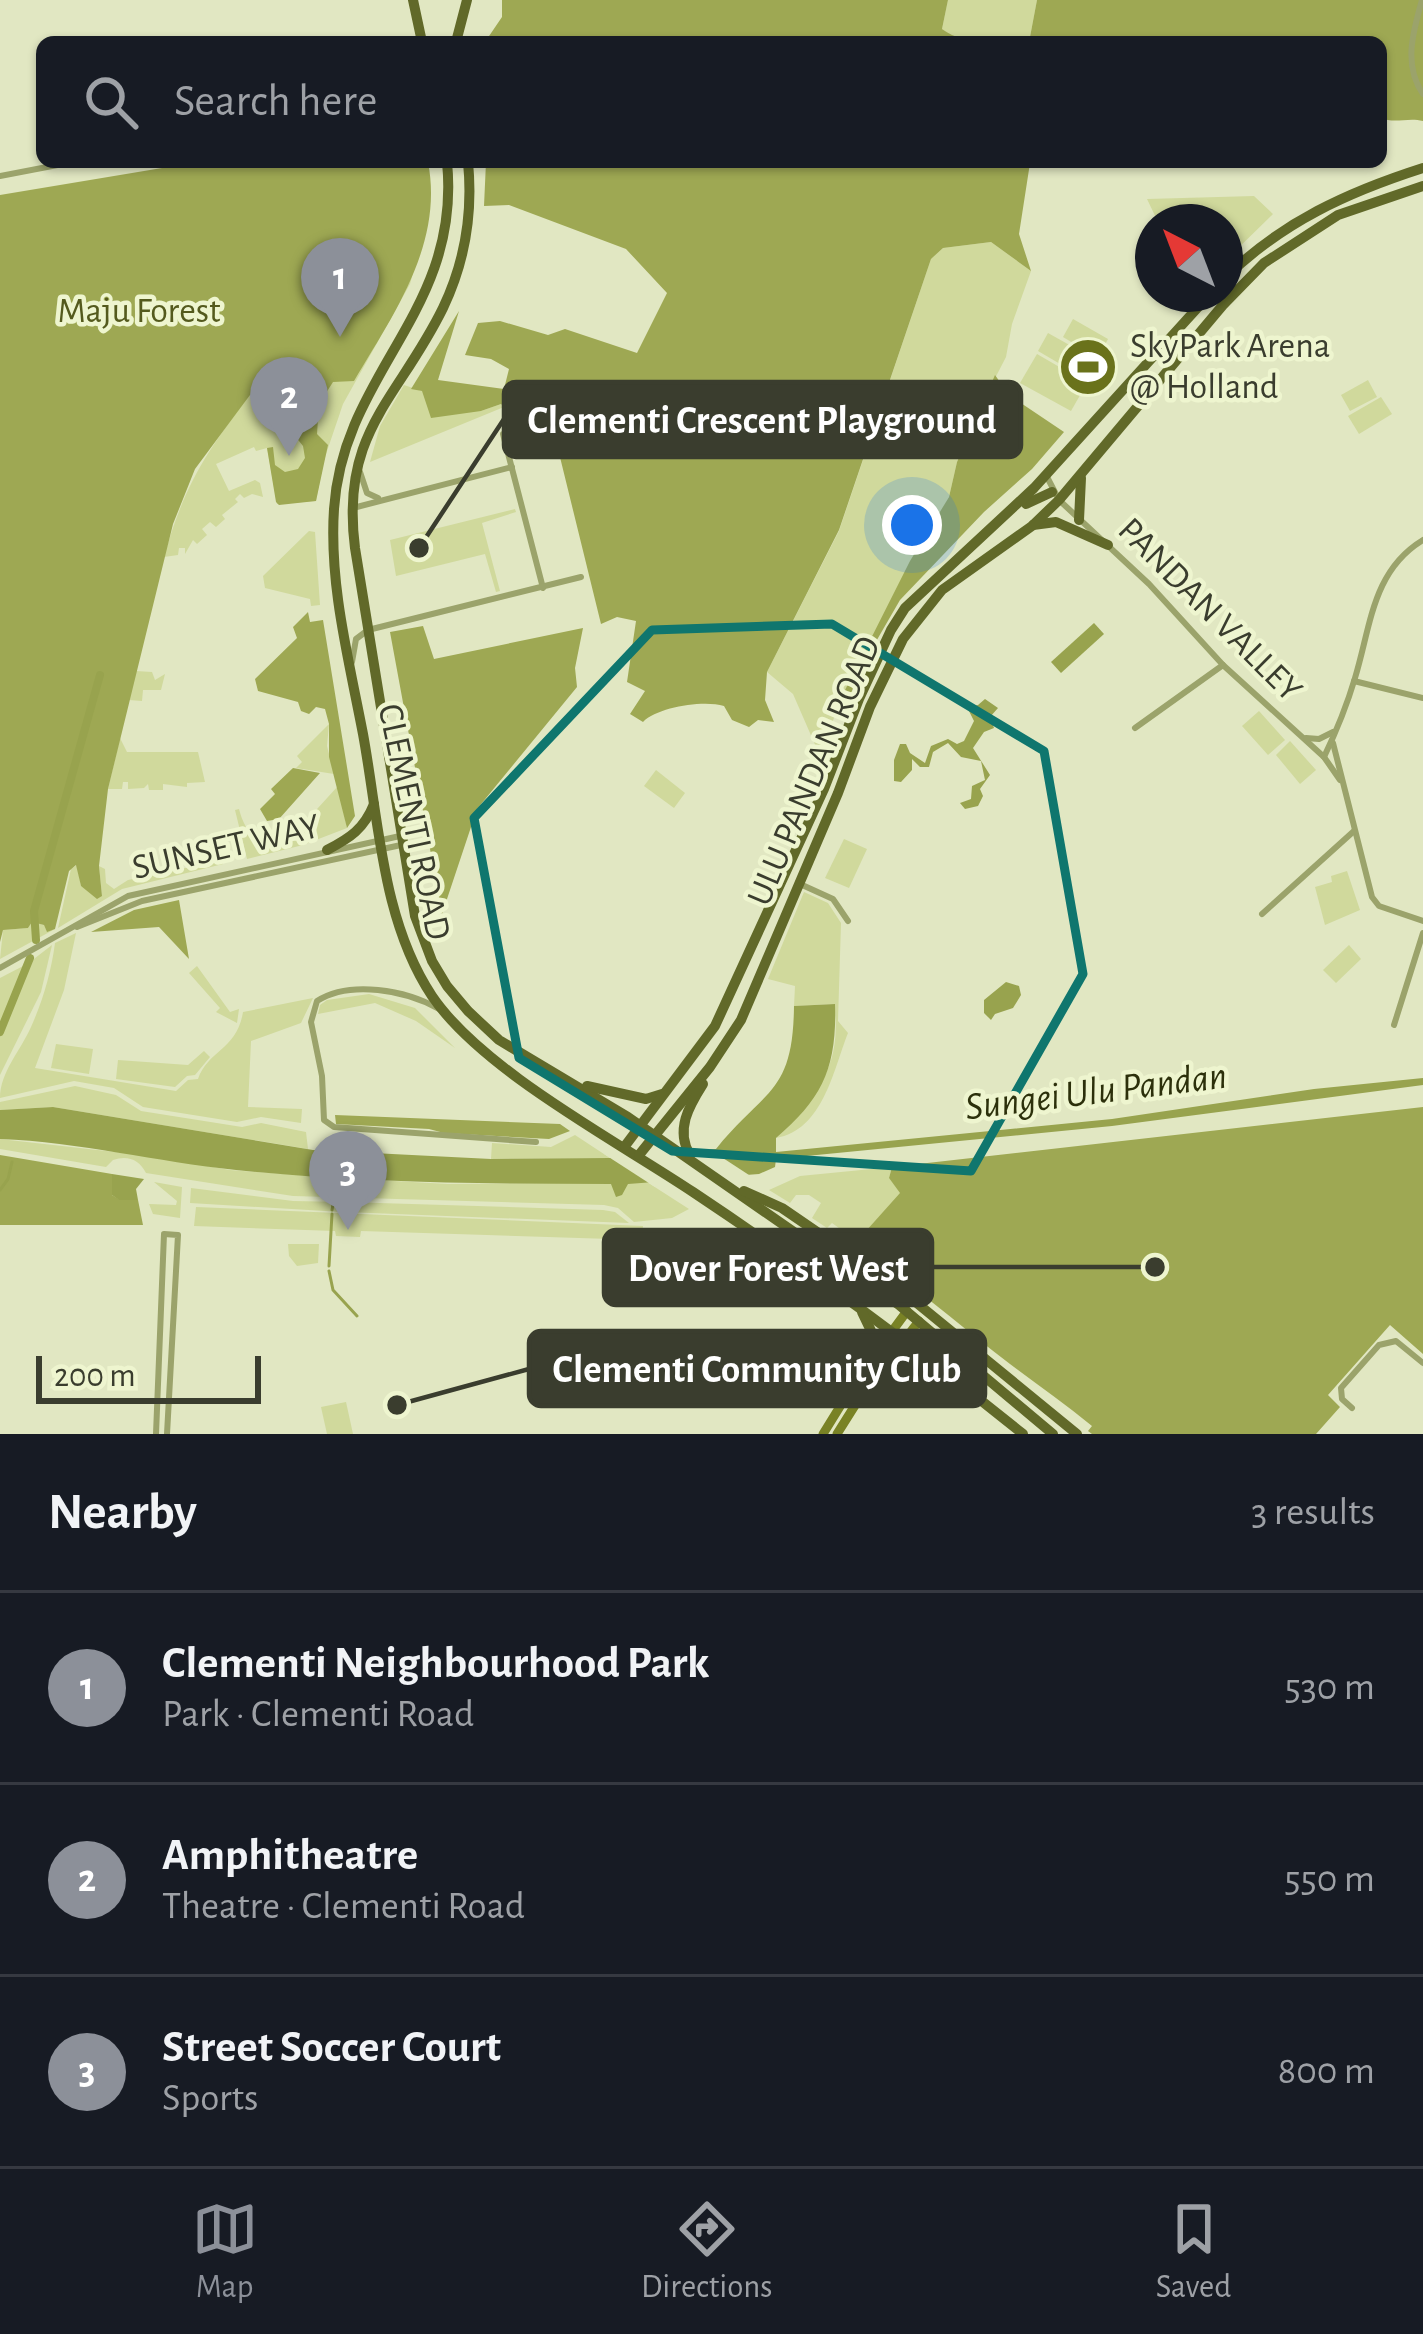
<!DOCTYPE html>
<meta charset="utf-8">
<style>
:root{--surface:#171b24;--page:#20242c;--text:#f1f3f6;--muted:#9ea1a6;--line:#363941;--accent:#8c9099}
body{margin:0;font-family:"Alegreya Sans",sans-serif;background:var(--page);color:var(--text)}
.compass{position:absolute;left:1135px;top:204px;width:108px;height:108px;border-radius:50%;background:var(--surface);box-shadow:0 3px 9px #0004;rotate:318deg}
.scale{position:absolute;left:36px;bottom:30px;width:225px;box-sizing:border-box;padding-left:12px;border:6px solid #3a3d2e;border-top:0;font-size:33px;line-height:42px;white-space:nowrap;color:#3a3d2e;-webkit-text-stroke:9px #eef5cf;paint-order:stroke}
.you{position:absolute;left:912px;top:525px;width:42px;height:42px;margin:-30px;border:9px solid #fff;border-radius:50%;background:#1a73e8;box-shadow:0 0 0 18px #1a73e833}
.badge{display:grid;place-items:center;width:78px;height:78px;border-radius:50%;background:var(--accent);color:#fff;font-size:39px;font-weight:700}
.pin{position:absolute;translate:-50% -99px;filter:drop-shadow(0 3px 6px #0008)}
.pin::after{content:'';position:absolute;top:63px;width:42px;height:36px;background:inherit;clip-path:polygon(0 0,100% 0,50% 100%)}
.list{margin:0;padding:0;list-style:none}
h2{display:flex;justify-content:space-between;align-items:center;height:156px;margin:0;padding:0 48px;font-size:51px}
h2 small{font-size:39px;font-weight:400;color:var(--muted)}
.list li{display:grid;grid-template-columns:78px 1fr auto;gap:36px;align-items:center;box-sizing:border-box;height:192px;padding:0 48px;border-top:3px solid var(--line)}
.list b{display:block;font-size:45px;white-space:nowrap}
.list p{margin:0;font-size:39px;white-space:nowrap;color:var(--muted)}
.list em{font-size:39px;font-style:normal;color:var(--muted)}
.icon{flex:none;width:66px;height:66px;fill:none;stroke:currentColor;stroke-width:2;stroke-linecap:round;stroke-linejoin:round}
.map{position:relative;flex:none;width:1423px;height:1434px;overflow:hidden}
.search{position:absolute;background:var(--surface);box-shadow:0 3px 9px #0004;left:36px;right:36px;top:36px;height:132px;display:flex;align-items:center;gap:30px;box-sizing:border-box;padding:0 42px;border-radius:18px;color:var(--muted);font-size:45px}
.sheet{height:732px;background:var(--surface)}
nav{display:flex;justify-content:space-around;align-items:center;box-sizing:border-box;height:168px;border-top:3px solid var(--line);background:var(--surface);font-size:33px;color:var(--muted)}
nav a{display:grid;justify-items:center;gap:6px}
nav .on{color:var(--accent)}
.map>svg:first-child{display:block}
.green{fill:#d0d99c}
.forest{fill:#9ea853}
.water{fill:#98a34e}
.pier{fill:#e1e7c2}
.lines{fill:none;stroke-linecap:round;stroke-linejoin:round}
.stream{stroke:#98a34e;stroke-width:3}
.canal{stroke:#98a34e;stroke-width:8}
.street{stroke:#9ba36b;stroke-width:6}
.secondary{stroke:#798225;stroke-width:9}
.primary{stroke:#616929;stroke-width:10}
.marked{fill:none;stroke:#0f766e;stroke-width:9;stroke-linejoin:round}
.labels{text-anchor:middle;dominant-baseline:central;stroke-width:9;stroke-linejoin:round;paint-order:stroke}
.park-label{font-size:36px;fill:#545a1d;stroke:#eef5cf}
.poi-label{font-size:36px;fill:#3a3d2e;stroke:#eef5cf;text-anchor:start}
.street-label{font-size:36px;fill:#3a3d2e;stroke:#eef5cf}
.water-label{font-size:39px;font-style:italic;fill:#2c300b;stroke:#eef5cf}
.leader{fill:none;stroke:#3a3d2e;stroke-width:4.5}
.callout-dot{fill:#3a3d2e;stroke:#eef5cf;stroke-width:4.5}
.callout{fill:#3a3d2e;stroke:#3a3d2e;stroke-width:4.5}
.callout-label{font-size:39px;text-anchor:middle;font-weight:bold;fill:#fff}
</style>
<div class="map">
<svg width="1423" height="1434" viewBox="0 0 1423 1434">
<rect width="100%" height="100%" fill="#e1e7c2"/>
<g class="green">
<path d="M 948,0 L 1037,0 L 1030,37 L 957,40 L 942,29 Z"/>
<path d="M 430,182 L 429,216 L 410,284 L 343,404 L 324,460 L 316,501 L 277,504 L 267,448 L 256,451 L 254,447 L 216,464 L 229,491 L 255,480 L 260,483 L 263,497 L 252,494 L 244,498 L 240,494 L 235,499 L 238,502 L 222,515 L 225,519 L 216,527 L 210,522 L 202,529 L 207,535 L 197,544 L 193,540 L 185,554 L 185,548 L 179,548 L 178,555 L 164,557 C 185,483 205,455 250,394 L 278,411 L 280,398 Z"/>
<path d="M 1254,196 L 1273,214 L 1225,261 L 1225,222 L 1158,222 L 1147,199 Z"/>
<path d="M 991,242 L 1031,271 L 1012,324 L 1006,357 L 974,419 L 957,462 L 949,497 L 842,696 L 820,756 L 793,694 L 767,672 L 839,531 L 931,259 L 943,248 Z"/>
<path d="M 1073,319 L 1108,339 L 1098,358 L 1063,337 Z"/>
<path d="M 1048,333 L 1107,366 L 1096,385 L 1038,351 Z"/>
<path d="M 1037,354 L 1087,383 L 1071,411 L 1020,383 Z"/>
<path d="M 1368,380 L 1377,397 L 1350,411 L 1341,395 Z"/>
<path d="M 404,385 L 481,411 L 501,404 L 504,407 L 370,462 L 380,426 Z"/>
<path d="M 1381,397 L 1392,414 L 1359,434 L 1348,416 Z"/>
<path d="M 515,509 L 516,512 L 482,523 L 500,591 L 496,592 L 485,554 L 396,576 L 390,540 Z"/>
<path d="M 309,531 L 315,532 L 320,605 L 311,606 L 310,599 L 265,588 L 263,576 Z"/>
<path d="M 136,671 L 152,672 L 155,680 L 165,674 L 161,690 L 143,690 L 142,701 L 129,700 Z"/>
<path d="M 1259,711 L 1285,740 L 1268,755 L 1242,726 Z"/>
<path d="M 329,724 L 327,746 L 334,774 L 296,768 L 302,762 L 297,756 Z"/>
<path d="M 120,738 L 127,752 L 198,752 L 205,782 L 187,783 L 187,787 L 163,784 L 163,790 L 149,790 L 148,784 L 144,788 L 128,789 L 128,782 L 123,782 L 122,789 L 108,789 Z"/>
<path d="M 1290,741 L 1316,770 L 1300,784 L 1276,755 Z"/>
<path d="M 656,770 L 685,793 L 674,808 L 644,786 Z"/>
<path d="M 338,786 L 347,828 L 303,845 L 247,859 L 235,810 L 239,809 C 245,833 260,850 287,842 Z"/>
<path d="M 844,839 L 867,849 L 849,888 L 825,878 Z"/>
<path d="M 217,842 L 223,864 L 122,889 L 58,928 L 71,869 L 77,865 L 81,886 L 102,896 L 99,866 L 105,869 L 106,883 L 114,889 L 128,880 L 190,867 Z"/>
<path d="M 1347,871 L 1360,910 L 1325,925 L 1315,887 L 1332,882 L 1331,876 Z"/>
<path d="M 804,892 L 828,903 L 841,923 L 838,1021 L 848,1033 C 833,1071 823,1130 776,1138 C 816,1095 843,1067 834,1004 L 794,1006 L 795,986 L 768,979 Z"/>
<path d="M 32,922 L 44,925 L 47,931 L 55,929 L 0,959 L 3,930 L 28,928 Z"/>
<path d="M 76,933 L 64,990 L 35,1068 L 176,1091 L 188,1080 L 198,1079 C 208,1050 237,1050 243,1012 L 313,998 L 301,1023 L 251,1041 L 248,1107 L 302,1109 L 301,1123 L 261,1117 L 237,1122 L 143,1107 L 114,1088 L 74,1081 L 0,1098 C 0,1072 21,1050 31,1027 C 43,1000 51,973 55,943 Z"/>
<path d="M 52,945 L 41,992 L 0,1075 L 0,1036 L 30,962 Z"/>
<path d="M 1349,945 L 1361,959 L 1336,983 L 1323,970 Z"/>
<path d="M 27,964 L 0,1029 L 0,978 Z"/>
<path d="M 197,966 L 230,1012 L 239,1009 L 237,1023 L 216,1012 L 220,1008 L 189,973 Z"/>
<path d="M 369,994 L 415,1008 L 455,1048 L 416,1021 L 375,1003 L 318,1014 L 320,1005 L 327,1000 Z"/>
<path d="M 56,1044 L 93,1049 L 89,1074 L 51,1068 Z"/>
<path d="M 204,1051 L 210,1057 L 195,1075 L 187,1076 L 175,1087 L 116,1079 L 118,1060 L 188,1065 Z"/>
<path d="M 75,1086 L 116,1095 L 141,1111 L 242,1127 L 261,1123 L 306,1132 L 308,1149 L 53,1107 L 0,1110 L 0,1102 Z"/>
<path d="M 575,1135 L 610,1158 L 491,1159 L 492,1143 L 551,1147 Z"/>
<path d="M 0,1139 L 151,1156 L 230,1170 L 324,1177 L 448,1184 L 647,1182 L 689,1209 L 672,1218 L 634,1222 L 618,1208 L 604,1205 L 293,1196 L 146,1173 C 139,1159 127,1155 113,1160 L 106,1167 L 0,1149 Z"/>
<path d="M 892,1167 L 889,1178 L 901,1193 L 857,1241 L 832,1223 L 827,1228 L 812,1218 L 821,1203 L 809,1195 L 796,1195 L 790,1203 L 769,1190 L 800,1176 Z"/>
<path d="M 154,1182 L 182,1187 L 180,1218 L 153,1214 L 149,1204 L 176,1205 L 177,1201 Z"/>
<path d="M 191,1188 L 293,1201 L 343,1202 L 342,1212 L 190,1203 Z"/>
<path d="M 346,1202 L 603,1210 L 615,1212 L 629,1223 L 345,1212 Z"/>
<path d="M 196,1207 L 643,1226 L 642,1240 L 361,1231 L 360,1237 L 336,1236 L 335,1231 L 194,1226 Z"/>
<path d="M 288,1244 L 319,1244 L 318,1263 L 297,1266 L 289,1256 Z"/>
<path d="M 346,1402 L 353,1434 L 327,1434 L 321,1407 Z"/>
</g>
<g class="forest">
<path d="M 502,0 L 948,0 L 942,29 C 968,48 999,40 1030,37 L 1037,0 L 1423,0 L 1423,121 C 1408,117 1395,124 1381,118 L 1381,42 L 485,42 L 502,17 Z"/>
<path d="M 198,162 L 428,162 C 444,244 393,315 354,381 L 333,382 L 319,404 L 317,434 L 328,445 L 316,501 L 279,505 L 276,502 L 267,448 L 273,447 L 275,465 L 285,472 L 298,469 L 305,458 L 303,446 L 291,431 L 292,416 L 281,399 L 278,411 L 250,395 L 195,469 L 173,524 L 108,789 L 99,866 L 102,896 L 97,899 L 81,886 L 76,865 L 69,871 L 55,929 L 47,932 L 44,925 L 32,922 L 28,928 L 3,930 L 0,942 L 0,195 Z"/>
<path d="M 486,162 L 1030,163 L 1019,234 L 1031,271 L 991,242 L 943,248 L 931,259 L 839,530 L 767,672 L 765,700 L 774,722 L 758,720 L 749,727 L 732,720 L 724,706 C 703,700 658,707 643,722 L 630,714 L 645,691 L 627,682 L 636,621 L 617,617 L 601,624 L 544,392 L 504,407 L 501,404 L 481,411 L 431,418 L 422,391 L 411,389 L 459,311 L 438,380 L 504,389 L 509,369 L 491,359 L 465,355 L 478,323 L 500,321 L 548,335 L 565,329 L 637,353 L 667,293 L 626,249 L 509,205 L 484,206 Z"/>
<path d="M 995,375 L 1009,395 L 1064,432 L 1032,469 L 984,512 L 900,600 L 863,664 L 849,698 L 842,696 L 910,561 L 949,497 L 957,462 Z"/>
<path d="M 308,612 L 310,622 L 323,620 L 355,816 L 347,828 L 329,757 L 329,724 L 325,709 L 316,707 L 309,714 L 301,711 L 298,702 L 258,691 L 255,679 L 297,638 L 293,627 Z"/>
<path d="M 423,626 L 434,659 L 583,628 L 575,668 L 577,687 L 477,809 L 442,914 L 390,632 Z"/>
<path d="M 293,768 L 320,773 L 279,819 L 267,821 L 260,809 L 275,794 L 271,789 Z"/>
<path d="M 179,900 L 189,959 L 159,927 L 91,932 L 134,910 Z"/>
<path d="M 1423,1107 L 1423,1354 L 1390,1325 L 1328,1395 L 1340,1407 L 1316,1434 L 1092,1434 L 1088,1431 L 1092,1426 C 1065,1404 1038,1385 1010,1364 C 962,1328 918,1288 869,1255 L 870,1251 L 857,1241 L 900,1193 L 889,1178 L 892,1167 Z"/>
<path d="M 335,1115 L 560,1124 L 570,1131 L 549,1139 L 444,1133 L 429,1129 L 336,1124 Z"/>
<path d="M 0,1155 L 112,1174 L 112,1195 L 120,1200 L 138,1200 L 143,1225 L 0,1225 Z"/>
</g>
<g class="water">
<path d="M 1094,623 L 1104,634 L 1061,673 L 1051,662 Z"/>
<path d="M 985,699 L 998,708 L 990,717 L 994,728 L 984,732 L 973,748 L 990,775 L 980,789 L 983,796 L 978,806 L 965,809 L 960,803 L 971,799 L 972,786 L 985,780 L 981,761 L 961,757 L 948,743 L 933,752 L 929,767 L 920,767 L 912,759 L 912,770 L 901,782 L 894,781 L 894,760 L 900,744 L 906,744 L 910,753 L 925,763 L 931,746 L 948,739 L 957,744 L 964,741 L 974,721 L 967,707 L 978,705 Z"/>
<path d="M 1006,982 L 1019,986 L 1021,995 L 1013,1008 L 995,1014 L 991,1020 L 984,1013 L 984,1000 Z"/>
<path d="M 835,1004 C 837,1067 823,1098 776,1138 L 776,1152 L 1112,1119 L 1314,1089 L 1423,1078 L 1423,1085 L 1112,1126 L 776,1159 L 775,1167 L 759,1174 L 628,1184 L 622,1195 L 616,1197 L 611,1184 C 485,1184 361,1183 236,1170 C 157,1162 80,1142 0,1139 L 0,1110 L 53,1107 L 313,1150 L 491,1159 L 610,1158 L 716,1149 C 765,1088 793,1095 794,1006 Z"/>
<path d="M 112,1174 L 144,1179 L 136,1189 L 138,1200 L 119,1200 L 112,1195 Z"/>
</g>
<path class="pier" d="M 703,1145 L 749,1175 L 734,1182 L 655,1187 L 604,1154 Z"/>
<g class="lines">
<g class="stream">
<path d="M 0,1190 L 8,1179 L 12,1162"/>
<path d="M 332,1210 L 333,1204"/>
<path d="M 329,1266 L 332,1214"/>
<path d="M 329,1271 L 333,1290 L 357,1316"/>
</g>
<g class="canal">
<path d="M 36,940 L 34,911 L 100,675"/>
<path d="M 0,1032 L 30,958"/>
</g>
<g class="street">
<path d="M 1422,0 C 1413,32 1403,65 1423,94"/>
<path d="M 0,176 L 73,162"/>
<path d="M 503,434 L 543,588"/>
<path d="M 360,472 L 367,493 L 378,498"/>
<path d="M 1046,475 L 1059,500 L 1149,584 L 1223,665 L 1324,757 L 1340,780"/>
<path d="M 353,508 L 512,467"/>
<path d="M 352,662 L 356,639 L 368,630 L 581,577"/>
<path d="M 1354,681 L 1423,698"/>
<path d="M 1135,728 L 1223,665"/>
<path d="M 1306,738 L 1319,739 L 1333,732"/>
<path d="M 1333,743 L 1372,897 L 1379,906 L 1423,921"/>
<path d="M 1324,757 C 1336,732 1347,705 1355,678 C 1371,626 1372,571 1423,540"/>
<path d="M 800,884 L 833,899 L 848,921"/>
<path d="M 1262,914 L 1354,831"/>
<path d="M 77,927 L 142,901 L 401,845"/>
<path d="M 0,968 L 128,896 L 400,836"/>
<path d="M 439,1009 C 406,990 350,980 317,1001 L 311,1022 L 322,1076 L 324,1120 L 334,1127 L 536,1142"/>
<path d="M 1394,1025 L 1423,933"/>
<path d="M 1352,1408 L 1342,1399 L 1341,1388 L 1379,1345 L 1396,1341 L 1423,1363"/>
<path d="M 156,1434 L 164,1234 L 178,1235 L 167,1434"/>
</g>
<g class="secondary">
<path d="M 823,1434 L 857,1379 L 907,1311"/>
<path d="M 837,1434 L 859,1399 L 919,1321"/>
</g>
<g class="primary">
<path d="M 413,0 L 422,42"/>
<path d="M 456,42 L 467,0"/>
<path d="M 447,162 C 462,312 343,371 334,509 C 329,585 349,660 363,734 C 379,821 382,921 432,996 C 482,1070 617,1141 693,1192 C 807,1268 916,1347 1023,1434"/>
<path d="M 468,162 C 473,213 465,262 443,308 C 398,400 340,431 355,548 L 415,916 L 432,961 L 447,986 L 468,1011 L 499,1040 L 628,1117 L 899,1305 L 1053,1434"/>
<path d="M 1225,278 C 1282,222 1348,192 1423,168"/>
<path d="M 1026,504 L 1052,492"/>
<path d="M 1079,520 L 1081,478"/>
<path d="M 1033,525 L 1056,522 L 1108,545"/>
<path d="M 327,850 C 350,838 364,829 374,804"/>
<path d="M 587,1086 L 646,1099 L 662,1094"/>
<path d="M 625,1146 L 715,1026 L 824,789 L 859,699 L 891,630 L 905,608 L 1034,488 L 1210,294"/>
<path d="M 639,1155 L 710,1067 L 741,1020 L 838,793 L 870,707 L 903,639 L 942,590 L 1032,526 L 1059,500 L 1223,305 L 1264,263 L 1338,215 L 1423,186"/>
<path d="M 690,1155 C 675,1130 689,1106 703,1084"/>
<path d="M 744,1191 L 782,1208 L 896,1286 L 1077,1434"/>
<path d="M 862,1312 L 873,1335 L 868,1363"/>
<path d="M 883,1368 L 908,1358 L 933,1363"/>
</g>
</g>
<path class="marked" d="M 832,624 L 1044,751 L 1083,974 L 971,1171 L 672,1151 L 519,1058 L 474,818 L 652,630 Z"/>
<defs>
<g id="stadium-disc" transform="scale(3)"><circle r="9.5" fill="#6a721b" stroke="#eef5cf"/><path d="M0-5a6.5 5 0 1 0 0 10a6.5 5 0 1 0 0-10ZM-3.5-1.8h7v3.6h-7Z" fill="#fff"/></g>
</defs>
<g fill-rule="evenodd">
<use href="#stadium-disc" x="1088" y="367"/>
</g>
<g class="labels">
<g class="park-label">
<text x="139" y="311">Maju Forest</text>
</g>
<g class="poi-label">
<text x="1130" y="346">SkyPark Arena<tspan x="1130" dy="41">@ Holland</tspan></text>
</g>
<g class="street-label">
<text transform="translate(1210 610) rotate(45)">PANDAN VALLEY</text>
<text transform="translate(814 771) rotate(-67)">ULU PANDAN ROAD</text>
<text transform="translate(414 822) rotate(78)">CLEMENTI ROAD</text>
<text transform="translate(226 847) rotate(-13)">SUNSET WAY</text>
</g>
<g class="water-label">
<text transform="translate(1096 1092) rotate(-7)">Sungei Ulu Pandan</text>
</g>
</g>
<path class="leader" d="M419 548L504 419M1155 1267L932 1267M397 1405L529 1369"/>
<g class="callout-dot">
<circle cx="419" cy="548" r="12"/>
<circle cx="1155" cy="1267" r="12"/>
<circle cx="397" cy="1405" r="12"/>
</g>
<g class="callout">
<rect x="504" y="382" width="517" height="75" rx="12"/>
<rect x="604" y="1230" width="328" height="75" rx="12"/>
<rect x="529" y="1331" width="456" height="75" rx="12"/>
</g>
<g class="callout-label">
<text x="762" y="433">Clementi Crescent Playground</text>
<text x="768" y="1281">Dover Forest West</text>
<text x="757" y="1382">Clementi Community Club</text>
</g>
</svg>
<svg class="compass" viewBox="-18 -18 36 36"><path d="M0-13l5 13h-10z" fill="#e53935"/><path d="M0 13l5-13h-10z" fill="#9ea1a6"/></svg>
<div class="scale">200 m</div>
<div class="you"></div>
<div class="pin badge" style="left:340px;top:337px">1</div>
<div class="pin badge" style="left:289px;top:456px">2</div>
<div class="pin badge" style="left:348px;top:1230px">3</div>
<div class="search"><svg class="icon" aria-label="search" viewBox="0 0 24 24"><circle cx="10" cy="10" r="6"/><path d="M15 15l6 6"/></svg>Search here</div>
</div>
<section class="sheet">
<h2>Nearby<small>3 results</small></h2>
<ul class="list">
<li><span class="badge">1</span><div><b>Clementi Neighbourhood Park</b><p>Park · Clementi Road</p></div><em>530 m</em></li>
<li><span class="badge">2</span><div><b>Amphitheatre</b><p>Theatre · Clementi Road</p></div><em>550 m</em></li>
<li><span class="badge">3</span><div><b>Street Soccer Court</b><p>Sports</p></div><em>800 m</em></li>
</ul>
</section>
<nav>
<a class="on"><svg class="icon" aria-label="map" viewBox="0 0 24 24"><path d="M3 6l6-2 6 2 6-2v14l-6 2-6-2-6 2zM9 4v14M15 6v14"/></svg>Map</a>
<a><svg class="icon" aria-label="directions" viewBox="0 0 24 24"><path d="M12 3l9 9-9 9-9-9zM9 14v-3h6M13 9l2 2-2 2"/></svg>Directions</a>
<a><svg class="icon" aria-label="saved" viewBox="0 0 24 24"><path d="M7 4h10v16l-5-4-5 4z"/></svg>Saved</a>
</nav>
